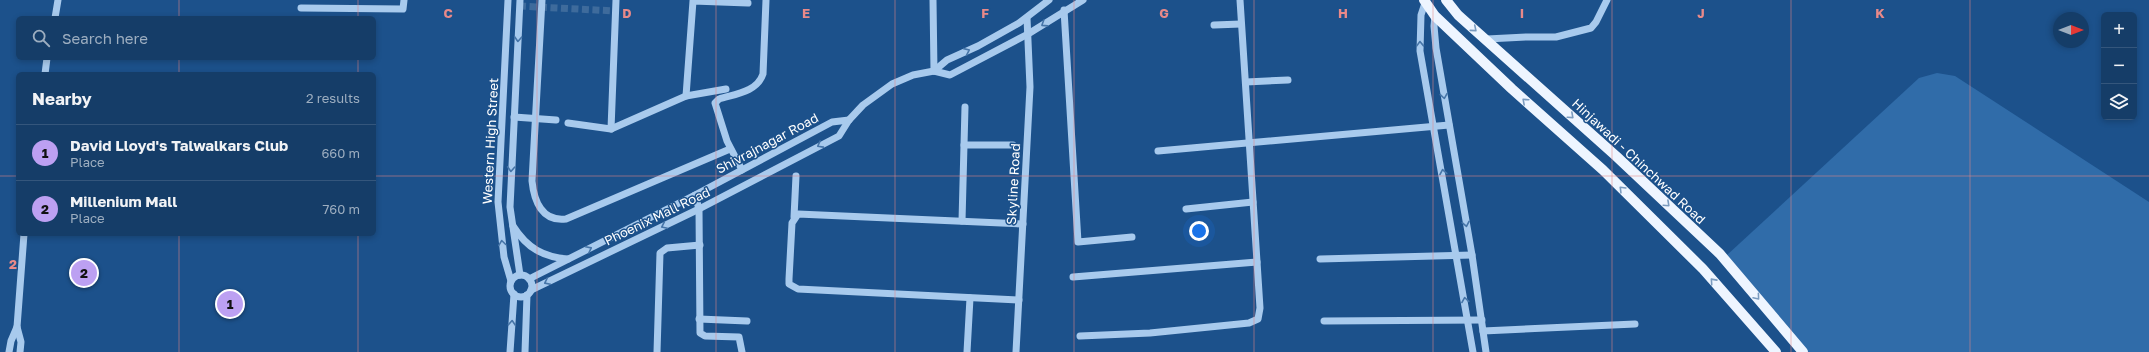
<!DOCTYPE html>
<meta charset="utf-8">
<style>
:root{--surface:#153d68;--page:#224871;--text:#f1f3f6;--muted:#9daec0;--line:#34567c;--accent:#bca0f2}
body{margin:0;font-family:"Golos Text",sans-serif;background:var(--page);color:var(--text)}
.controls{position:absolute;right:12px;top:12px;display:grid;overflow:hidden;border-radius:6px;box-shadow:0 2px 6px #0003}
.controls button{width:36px;height:36px;display:grid;place-items:center;padding:0;border:0;border-bottom:1px solid var(--line);background:var(--surface);color:var(--text);font:20px sans-serif}
.compass{position:absolute;left:2053px;top:12px;width:36px;height:36px;border-radius:50%;background:var(--surface);box-shadow:0 2px 6px #0003;rotate:90deg}
.you{position:absolute;left:1199px;top:231px;width:14px;height:14px;margin:-10px;border:3px solid #fff;border-radius:50%;background:#1a73e8;box-shadow:0 0 0 6px #1a73e833}
.badge{display:grid;place-items:center;width:26px;height:26px;border-radius:50%;background:var(--accent);color:#111;font-size:13px;font-weight:700}
.pin{position:absolute;translate:-50% -50%;border:2px solid #fff;box-shadow:0 1px 4px #0006}
.list{margin:0;padding:0;list-style:none}
h2{display:flex;justify-content:space-between;align-items:center;height:52px;margin:0;padding:0 16px;font-size:17px}
h2 small{font-size:13px;font-weight:400;color:var(--muted)}
.list li{display:grid;grid-template-columns:26px 1fr auto;gap:12px;align-items:center;box-sizing:border-box;height:56px;padding:0 16px;border-top:1px solid var(--line)}
.list b{display:block;font-size:15px;white-space:nowrap}
.list p{margin:0;font-size:13px;white-space:nowrap;color:var(--muted)}
.list em{font-size:13px;font-style:normal;color:var(--muted)}
.icon{flex:none;width:22px;height:22px;fill:none;stroke:currentColor;stroke-width:2;stroke-linecap:round;stroke-linejoin:round}
.map{position:relative;flex:none;width:2149px;height:352px;overflow:hidden}
.search{position:absolute;background:var(--surface);box-shadow:0 2px 6px #0003;left:16px;top:16px;width:360px;height:44px;display:flex;align-items:center;gap:10px;box-sizing:border-box;padding:0 14px;border-radius:6px;color:var(--muted);font-size:15px}
.panel{position:absolute;background:var(--surface);box-shadow:0 2px 6px #0003;left:16px;top:72px;width:360px;height:164px;border-radius:6px}
.map>svg:first-child{display:block}
.green{fill:#306ca9}
.lines{fill:none;stroke-linecap:round;stroke-linejoin:round}
.minor-tunnel{stroke:#3e6b9c;stroke-width:7;stroke-dasharray:7 3.5;stroke-linecap:butt}
.minor{stroke:#a8caed;stroke-width:7}
.major{stroke:#eef5ff;stroke-width:10}
.oneway{stroke:#4675a8}
.oneway2{stroke:#7a9bbf}
.grid{fill:none;stroke:#e88989;stroke-width:1;stroke-opacity:0.55}
.labels{text-anchor:middle;dominant-baseline:central;stroke-width:3;stroke-linejoin:round;paint-order:stroke}
.street-label{font-size:13px;fill:#fff;stroke:#1c518b}
.grid-label{font-size:13px;text-anchor:middle;font-weight:bold;fill:#e88989;stroke:#1c518b;stroke-width:3;stroke-linejoin:round;paint-order:stroke}
</style>
<div class="map">
<svg width="2149" height="352" viewBox="0 0 2149 352">
<rect width="100%" height="100%" fill="#1c518b"/>
<path class="green" d="M 1937,73 L 1955,76 L 2149,202 L 2149,352 L 1808,352 L 1727,255 L 1919,78 Z"/>
<g class="lines">
<path class="minor-tunnel" d="M 519,6 L 615,11"/>
<g class="minor">
<path d="M 508,0 L 498,202 L 504,257 L 511,281"/>
<path d="M 520,0 L 510,207 L 520,275"/>
<path d="M 542,0 L 532,181 C 534,201 542,222 566,219 L 730,149"/>
<path d="M 933,0 L 934,71"/>
<path d="M 1425,3 L 1421,15 L 1420,51 L 1473,352"/>
<path d="M 301,8 L 403,9 L 404,0"/>
<path d="M 1064,10 L 1078,242 L 1132,237"/>
<path d="M 1435,16 L 1434,26 L 1436,48 L 1472,255 L 1486,352"/>
<path d="M 55,18 L 58,0"/>
<path d="M 1214,25 L 1241,24"/>
<path d="M 1487,39 L 1526,37 L 1556,37 L 1591,28 L 1596,22 L 1607,0"/>
<path d="M 934,71 L 950,75 L 1028,34 L 1083,0"/>
<path d="M 45,74 L 47,58"/>
<path d="M 1246,82 L 1288,80"/>
<path d="M 686,96 L 693,1 L 748,3"/>
<path d="M 514,117 L 556,120"/>
<path d="M 568,123 L 611,129 L 686,96 L 726,89"/>
<path d="M 611,129 L 616,0"/>
<path d="M 964,145 L 1013,145"/>
<path d="M 1158,151 L 1449,125"/>
<path d="M 742,170 L 727,141 L 715,103 L 719,99 C 735,94 757,92 763,74 L 766,0"/>
<path d="M 695,195 L 699,209 L 700,333 L 705,336 L 739,337 L 742,352"/>
<path d="M 1186,209 L 1253,202"/>
<path d="M 794,217 L 796,176"/>
<path d="M 962,221 L 965,107"/>
<path d="M 513,226 C 527,248 543,257 568,259"/>
<path d="M 1320,259 L 1472,255"/>
<circle cx="521" cy="286" r="11"/>
<path d="M 1073,277 L 1257,262"/>
<path d="M 529,279 L 695,195 L 832,122 L 849,120"/>
<path d="M 531,290 L 699,209 L 839,136 L 849,120 L 863,105 L 892,84 L 913,75 L 934,71 L 947,60 L 978,46 L 1019,23 L 1049,0"/>
<path d="M 1019,300 L 798,289 L 789,284 L 789,279 L 792,223 L 798,214 L 1023,224"/>
<path d="M 699,319 L 747,321"/>
<path d="M 1324,321 L 1482,320"/>
<path d="M 17,327 L 21,342 L 20,352"/>
<path d="M 1483,331 L 1635,324"/>
<path d="M 1080,336 L 1150,333 L 1249,323 L 1258,319 L 1260,308 L 1240,0"/>
<path d="M 9,352 L 11,341 L 17,327 L 24,234"/>
<path d="M 510,352 L 514,294"/>
<path d="M 525,352 L 527,295"/>
<path d="M 657,352 L 660,253 L 667,248 L 700,245"/>
<path d="M 967,352 L 970,298"/>
<path d="M 1016,352 L 1030,87 L 1027,18"/>
</g>
<g class="major">
<path d="M 1424,0 L 1435,16 L 1512,89 L 1603,170 L 1703,269 L 1776,352"/>
<path d="M 1446,0 L 1458,15 L 1616,156 L 1720,254 L 1803,352"/>
</g>
</g>
<defs><path id="oneway-chevron" d="M-2-3.5L2.5 0L-2 3.5" fill="none" stroke-width="1.6" stroke-linecap="round" stroke-linejoin="round"/></defs>
<g class="oneway">
<use href="#oneway-chevron" transform="translate(1044 24) rotate(147)"/>
<use href="#oneway-chevron" transform="translate(518 39) rotate(93)"/>
<use href="#oneway-chevron" transform="translate(1420 44) rotate(-92)"/>
<use href="#oneway-chevron" transform="translate(967 51) rotate(-24)"/>
<use href="#oneway-chevron" transform="translate(1444 96) rotate(81)"/>
<use href="#oneway-chevron" transform="translate(820 145) rotate(152)"/>
<use href="#oneway-chevron" transform="translate(511 169) rotate(93)"/>
<use href="#oneway-chevron" transform="translate(1443 172) rotate(-100)"/>
<use href="#oneway-chevron" transform="translate(1466 224) rotate(79)"/>
<use href="#oneway-chevron" transform="translate(664 226) rotate(155)"/>
<use href="#oneway-chevron" transform="translate(502 243) rotate(-98)"/>
<use href="#oneway-chevron" transform="translate(589 249) rotate(-27)"/>
<use href="#oneway-chevron" transform="translate(547 282) rotate(154)"/>
<use href="#oneway-chevron" transform="translate(1465 300) rotate(-99)"/>
<use href="#oneway-chevron" transform="translate(512 323) rotate(-87)"/>
</g>
<g class="oneway2">
<use href="#oneway-chevron" transform="translate(1474 29) rotate(40)"/>
<use href="#oneway-chevron" transform="translate(1525 101) rotate(-138)"/>
<use href="#oneway-chevron" transform="translate(1571 116) rotate(42)"/>
<use href="#oneway-chevron" transform="translate(1622 189) rotate(-135)"/>
<use href="#oneway-chevron" transform="translate(1667 204) rotate(43)"/>
<use href="#oneway-chevron" transform="translate(1713 281) rotate(-132)"/>
<use href="#oneway-chevron" transform="translate(1757 297) rotate(50)"/>
</g>
<path class="grid" d="M 179,0 L 179,18M 358,0 L 358,18M 537,0 L 537,352M 716,0 L 716,352M 895,0 L 895,352M 1074,0 L 1074,352M 1254,0 L 1254,352M 1433,0 L 1433,352M 1612,0 L 1612,352M 1791,0 L 1791,352M 1970,0 L 1970,352M 179,58 L 179,74M 358,58 L 358,74M 0,176 L 18,176M 374,176 L 2149,176M 179,234 L 179,352M 358,234 L 358,352"/>
<g class="labels">
<g class="street-label">
<text transform="translate(490 141) rotate(-87)">Western High Street</text>
<text transform="translate(767 143) rotate(-28)">Shivrajnagar Road</text>
<text transform="translate(1639 161) rotate(43)">Hinjawadi - Chinchwad Road</text>
<text transform="translate(1013 184) rotate(-87)">Skyline Road</text>
<text transform="translate(657 216) rotate(-26)">Phoenix Mall Road</text>
</g>
</g>
<g class="grid-label">
<text x="448" y="18">C</text>
<text x="627" y="18">D</text>
<text x="806" y="18">E</text>
<text x="985" y="18">F</text>
<text x="1164" y="18">G</text>
<text x="1343" y="18">H</text>
<text x="1522" y="18">I</text>
<text x="1701" y="18">J</text>
<text x="1880" y="18">K</text>
<text x="13" y="269">2</text>
</g>
</svg>
<div class="controls">
<button>+</button>
<button>−</button>
<button><svg class="icon" aria-label="layers" viewBox="0 0 24 24"><path d="M12 4l9 5-9 5-9-5zM3 14l9 5 9-5"/></svg></button>
</div>
<svg class="compass" viewBox="-18 -18 36 36"><path d="M0-13l5 13h-10z" fill="#e53935"/><path d="M0 13l5-13h-10z" fill="#9daec0"/></svg>
<div class="you"></div>
<div class="pin badge" style="left:230px;top:304px">1</div>
<div class="pin badge" style="left:84px;top:273px">2</div>
<div class="search"><svg class="icon" aria-label="search" viewBox="0 0 24 24"><circle cx="10" cy="10" r="6"/><path d="M15 15l6 6"/></svg>Search here</div>
<section class="panel">
<h2>Nearby<small>2 results</small></h2>
<ul class="list">
<li><span class="badge">1</span><div><b>David Lloyd's Talwalkars Club</b><p>Place</p></div><em>660 m</em></li>
<li><span class="badge">2</span><div><b>Millenium Mall</b><p>Place</p></div><em>760 m</em></li>
</ul>
</section>
</div>
